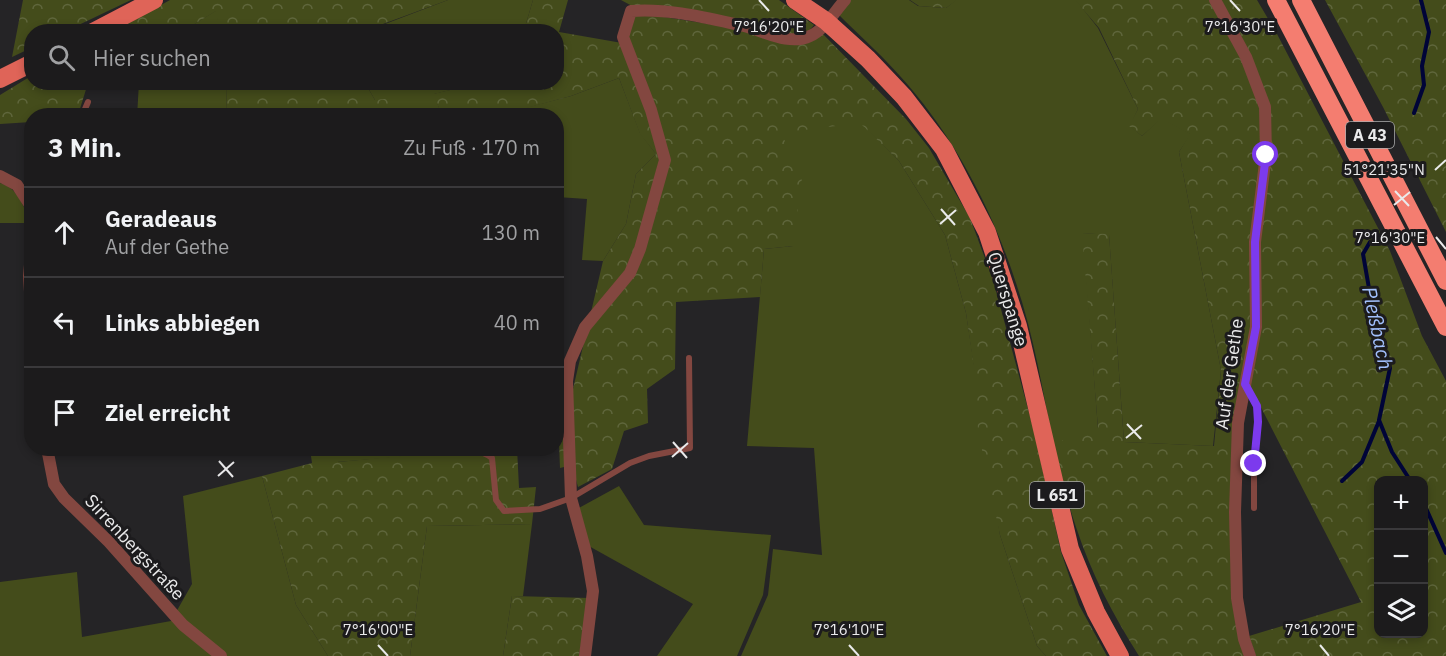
<!DOCTYPE html>
<html lang="de">
<meta charset="utf-8">
<style>
:root{--surface:#1c1b1c;--page:#292829;--text:#f1f3f6;--muted:#a0a1a3;--line:#3a393b}
body{margin:0;font-family:"IBM Plex Sans",sans-serif;background:var(--page);color:var(--text)}
.controls{position:absolute;right:18px;bottom:18px;display:grid;overflow:hidden;border-radius:12px;box-shadow:0 3px 9px #0003}
.controls button{width:54px;height:54px;display:grid;place-items:center;padding:0;border:0;border-bottom:2px solid var(--line);background:var(--surface);color:var(--text);font:30px sans-serif}
.stop{position:absolute;width:18px;height:18px;margin:-14px;border:4px solid #7c3aed;border-radius:50%;background:#fff}
.stop.end{background:#7c3aed;border-color:#fff;box-shadow:0 2px 6px #0008}
.list{margin:0;padding:0;list-style:none}
h2{display:flex;justify-content:space-between;align-items:center;height:78px;margin:0;padding:0 24px;font-size:26px}
h2 small{font-size:20px;font-weight:400;color:var(--muted)}
.list li{display:grid;grid-template-columns:39px 1fr auto;gap:18px;align-items:center;box-sizing:border-box;height:90px;padding:0 24px;border-top:2px solid var(--line)}
.list b{display:block;font-size:22px;white-space:nowrap}
.list p{margin:0;font-size:20px;white-space:nowrap;color:var(--muted)}
.list em{font-size:20px;font-style:normal;color:var(--muted)}
.icon{flex:none;width:33px;height:33px;fill:none;stroke:currentColor;stroke-width:2;stroke-linecap:round;stroke-linejoin:round}
.map{position:relative;flex:none;width:1446px;height:656px;overflow:hidden}
.search{position:absolute;background:var(--surface);box-shadow:0 3px 9px #0003;left:24px;top:24px;width:540px;height:66px;display:flex;align-items:center;gap:15px;box-sizing:border-box;padding:0 21px;border-radius:24px;color:var(--muted);font-size:22px}
.panel{position:absolute;background:var(--surface);box-shadow:0 3px 9px #0003;left:24px;top:108px;width:540px;height:348px;border-radius:24px}
.map>svg:first-child{display:block}
.green{fill:#444c1b}
.forest{fill:url(#forest-crowns);fill-rule:evenodd}
.lines{fill:none;stroke-linecap:round;stroke-linejoin:round}
.stream{stroke:#000438;stroke-width:4}
.lane{stroke:#834740;stroke-width:6}
.street{stroke:#834740;stroke-width:12}
.primary{stroke:#df6458;stroke-width:18}
.highway{stroke:#f47d70;stroke-width:18}
.route{stroke:#7c3aed;stroke-width:8}
.ticks{fill:none;stroke:#eaeaeb;stroke-width:2}
.labels{text-anchor:middle;dominant-baseline:central;stroke-width:6;stroke-linejoin:round;paint-order:stroke}
.shield{fill:#1c1b1d;stroke:#acacad;stroke-width:1.5}
.shield-label{font-size:16px;font-weight:bold;fill:#eaeaeb}
.street-label{font-size:18px;fill:#eaeaeb;stroke:#1c1b1d}
.water-label{font-size:20px;font-style:italic;fill:#a2c0fd;stroke:#1c1b1d}
.ticks-label{font-size:15px;text-anchor:middle;fill:#eaeaeb;stroke:#1c1b1d;stroke-width:6;stroke-linejoin:round;paint-order:stroke}
</style>
<div class="map">
<svg width="1446" height="656" viewBox="0 0 1446 656">
<defs>
<pattern id="forest-crowns" width="20" height="18" patternUnits="userSpaceOnUse" patternTransform="scale(1.5)"><rect width="20" height="18" fill="#444c1b"/><path d="M2 6a3 3 0 1 1 6 0M12 15a3 3 0 1 1 6 0" fill="none" stroke="#5f663c"/></pattern>
</defs>
<rect width="100%" height="100%" fill="#252426"/>
<g class="green">
<path d="M 448,0 L 533,0 L 525,27 L 517,31 L 364,32 Z"/>
<path d="M 850,0 L 909,0 L 918,6 L 946,8 L 956,0 L 1076,0 L 1098,28 L 1138,109 L 1130,126 L 1142,136 L 1161,118 L 1191,134 L 1179,152 L 1221,370 L 1213,446 L 1124,442 L 1109,235 L 1083,233 L 1098,429 L 1054,447 C 1043,392 1034,336 1016,283 C 993,212 957,142 908,85 C 886,59 861,37 837,13 Z"/>
<path d="M 217,10 L 219,31 L 183,31 Z"/>
<path d="M 619,78 L 640,133 L 656,154 L 636,174 L 626,224 L 603,261 L 582,260 L 587,199 L 557,197 L 556,116 L 494,116 L 571,96 Z"/>
<path d="M 139,83 L 226,83 L 227,115 L 137,116 Z"/>
<path d="M 365,83 L 480,83 L 434,94 L 442,116 L 396,115 L 403,111 L 375,100 Z"/>
<path d="M 860,122 L 899,161 L 945,235 L 966,313 L 1000,535 L 1037,646 L 1046,656 L 741,656 L 768,595 L 773,549 L 822,555 L 814,448 L 747,446 L 764,249 L 793,246 L 779,132 Z"/>
<path d="M 0,183 C 18,188 25,207 29,223 L 0,223 Z"/>
<path d="M 338,449 L 497,449 L 337,462 Z"/>
<path d="M 262,476 L 296,605 L 328,656 L 0,656 L 0,582 L 77,572 L 82,637 L 171,621 L 192,584 L 183,496 Z"/>
<path d="M 619,486 L 644,525 L 771,535 L 763,595 L 737,656 L 657,656 L 693,604 L 587,545 L 577,509 Z"/>
<path d="M 532,524 L 523,596 L 512,596 L 503,656 L 410,656 L 427,526 Z"/>
</g>
<g class="forest">
<path d="M 23,0 L 131,0 L 66,31 L 32,32 L 31,48 L 12,57 Z"/>
<path d="M 170,0 L 448,0 L 364,31 L 219,31 L 216,11 L 183,31 L 113,32 Z"/>
<path d="M 533,0 L 568,0 L 559,32 L 622,43 L 632,12 L 747,30 L 777,41 L 821,32 L 906,119 L 929,148 L 970,218 L 993,280 L 1034,431 L 1061,552 L 1079,605 L 1107,656 L 1046,656 L 1037,646 L 1000,535 L 978,431 L 974,369 L 966,313 L 945,235 L 899,161 L 860,123 L 780,133 L 803,170 L 793,246 L 764,249 L 760,297 L 676,302 L 675,369 L 647,389 L 648,423 L 624,431 L 612,469 L 578,487 L 572,465 L 560,468 L 557,390 L 573,389 L 603,261 L 626,224 L 636,174 L 656,154 L 640,134 L 619,78 L 571,96 L 504,114 L 442,115 L 433,94 L 480,83 L 556,82 L 556,32 L 517,31 L 525,27 Z"/>
<path d="M 621,0 L 779,0 L 814,25 L 807,33 L 799,36 L 634,7 Z"/>
<path d="M 910,0 L 957,0 L 946,8 L 919,6 Z"/>
<path d="M 1075,0 L 1210,0 L 1242,60 L 1260,108 L 1263,154 L 1253,327 L 1232,511 L 1247,656 L 1139,656 C 1113,615 1091,573 1076,527 C 1067,501 1061,473 1054,447 L 1075,431 L 1098,428 L 1082,233 L 1109,234 L 1124,442 L 1214,446 L 1221,370 L 1179,152 L 1190,134 L 1161,119 L 1142,136 L 1129,126 L 1138,109 L 1099,28 Z"/>
<path d="M 1218,0 L 1257,0 L 1277,34 L 1390,251 L 1422,336 L 1446,381 L 1446,656 L 1256,656 L 1249,636 L 1361,602 L 1249,384 L 1268,104 ZM 1378,480 L 1424,480 L 1424,634 L 1378,634 Z"/>
<path d="M 1325,0 L 1446,0 L 1446,232 L 1383,107 Z"/>
<path d="M 31,76 L 32,82 L 88,83 L 78,115 L 32,116 L 31,122 L 0,124 L 0,95 Z"/>
<path d="M 226,83 L 365,83 L 375,100 L 403,97 L 403,112 L 396,116 L 227,115 Z"/>
<path d="M 517,448 L 519,488 L 536,487 L 532,524 L 427,526 L 410,656 L 328,656 L 296,605 L 262,476 L 312,463 L 310,449 L 338,449 L 338,462 L 412,455 Z"/>
<path d="M 512,596 L 589,598 L 579,656 L 503,656 Z"/>
</g>
<g class="lines">
<g class="stream">
<path d="M 1414,113 L 1424,85 L 1422,66 L 1429,32 L 1421,0"/>
<path d="M 1370,242 L 1363,254 L 1374,317 L 1390,368 L 1379,420 L 1392,452 L 1410,480"/>
<path d="M 1342,481 L 1362,462 L 1379,421"/>
<path d="M 1424,504 L 1446,553"/>
</g>
<g class="lane">
<path d="M 82,116 L 88,102"/>
<path d="M 1246,386 L 1257,406 L 1258,422 L 1254,464 L 1254,508"/>
<path d="M 419,448 C 441,462 467,439 492,458 L 496,500 L 504,511 L 540,509 L 571,498 L 630,463 L 649,456 L 690,448 L 689,358"/>
</g>
<g class="street">
<path d="M 1215,0 L 1246,57 L 1265,107 L 1266,155 L 1255,242 L 1256,327 L 1238,423 L 1235,512 L 1237,598 L 1244,639 L 1250,656"/>
<path d="M 0,176 L 17,185 L 32,208"/>
<path d="M 32,243 L 29,276 L 32,323"/>
<path d="M 47,448 L 54,484 L 64,498 L 109,542 L 183,625 L 221,656"/>
<path d="M 585,656 L 593,591 L 587,556 L 571,498 L 567,381 L 570,361 L 585,327 L 630,273 L 640,249 L 665,160 L 651,110 L 623,37 L 631,11 C 668,8 707,18 744,26 C 764,31 789,46 810,36 C 824,30 835,11 845,0"/>
</g>
<g class="primary">
<path d="M 795,0 L 826,21 L 868,59 L 904,97 L 944,149 L 987,232 L 1018,326 L 1070,549 L 1096,612 L 1120,656"/>
<path d="M 93,32 L 154,0"/>
<path d="M 0,79 L 32,63"/>
</g>
<g class="highway">
<path d="M 1276,0 L 1446,327"/>
<path d="M 1301,0 L 1446,281"/>
</g>
</g>
<g class="lines">
<path class="route" d="M 1254,464 L 1258,422 L 1257,406 L 1245,384 L 1256,327 L 1255,242 L 1266,155"/>
</g>
<path class="ticks" d="M 759,0 L 769,11M 1230,0 L 1240,11M 1435,170 L 1446,160M 1395,191 L 1409,206M 1394,205 L 1410,192M 941,209 L 955,225M 940,224 L 956,210M 1436,237 L 1446,249M 1127,424 L 1141,439M 1126,438 L 1142,425M 673,442 L 687,458M 672,457 L 688,443M 219,461 L 233,477M 218,476 L 234,462M 378,645 L 388,656M 849,645 L 859,656M 1320,645 L 1329,656"/>
<g class="labels">
<g class="shield">
<rect x="1346" y="122" width="48" height="26" rx="4.5"/>
<rect x="1030" y="482" width="54" height="26" rx="4.5"/>
</g>
<g class="shield-label">
<text x="1370" y="135">A 43</text>
<text x="1057" y="495">L 651</text>
</g>
<g class="street-label">
<text transform="translate(1008 299) rotate(73)">Querspange</text>
<text transform="translate(1229 374) rotate(-82)">Auf der Gethe</text>
<text transform="translate(135 547) rotate(47)">Sirrenbergstraße</text>
</g>
<g class="water-label">
<text transform="translate(1378 328) rotate(78)">Pleßbach</text>
</g>
</g>
<g class="ticks-label">
<text x="769" y="32">7°16'20"E</text>
<text x="1240" y="32">7°16'30"E</text>
<text x="1384" y="175">51°21'35"N</text>
<text x="1390" y="243">7°16'30"E</text>
<text x="378" y="635">7°16'00"E</text>
<text x="849" y="635">7°16'10"E</text>
<text x="1320" y="635">7°16'20"E</text>
</g>
</svg>
<div class="controls">
<button>+</button>
<button>−</button>
<button><svg class="icon" aria-label="layers" viewBox="0 0 24 24"><path d="M12 4l9 5-9 5-9-5zM3 14l9 5 9-5"/></svg></button>
</div>
<div class="stop" style="left:1266px;top:155px"></div>
<div class="stop end" style="left:1254px;top:464px"></div>
<div class="search"><svg class="icon" aria-label="search" viewBox="0 0 24 24"><circle cx="10" cy="10" r="6"/><path d="M15 15l6 6"/></svg>Hier suchen</div>
<section class="panel">
<h2>3 Min.<small>Zu Fuß · 170 m</small></h2>
<ul class="list">
<li><svg class="icon" aria-label="ahead" viewBox="0 0 24 24"><path d="M12 20V5M6 11l6-6 6 6"/></svg><div><b>Geradeaus</b><p>Auf der Gethe</p></div><em>130 m</em></li>
<li><svg class="icon" aria-label="left" viewBox="0 0 24 24"><path d="M17 20v-9H6M10 6l-5 5 5 5"/></svg><div><b>Links abbiegen</b></div><em>40 m</em></li>
<li><svg class="icon" aria-label="arrive" viewBox="0 0 24 24"><path d="M6 21V4h12l-3 4 3 4H6"/></svg><div><b>Ziel erreicht</b></div></li>
</ul>
</section>
</div>
